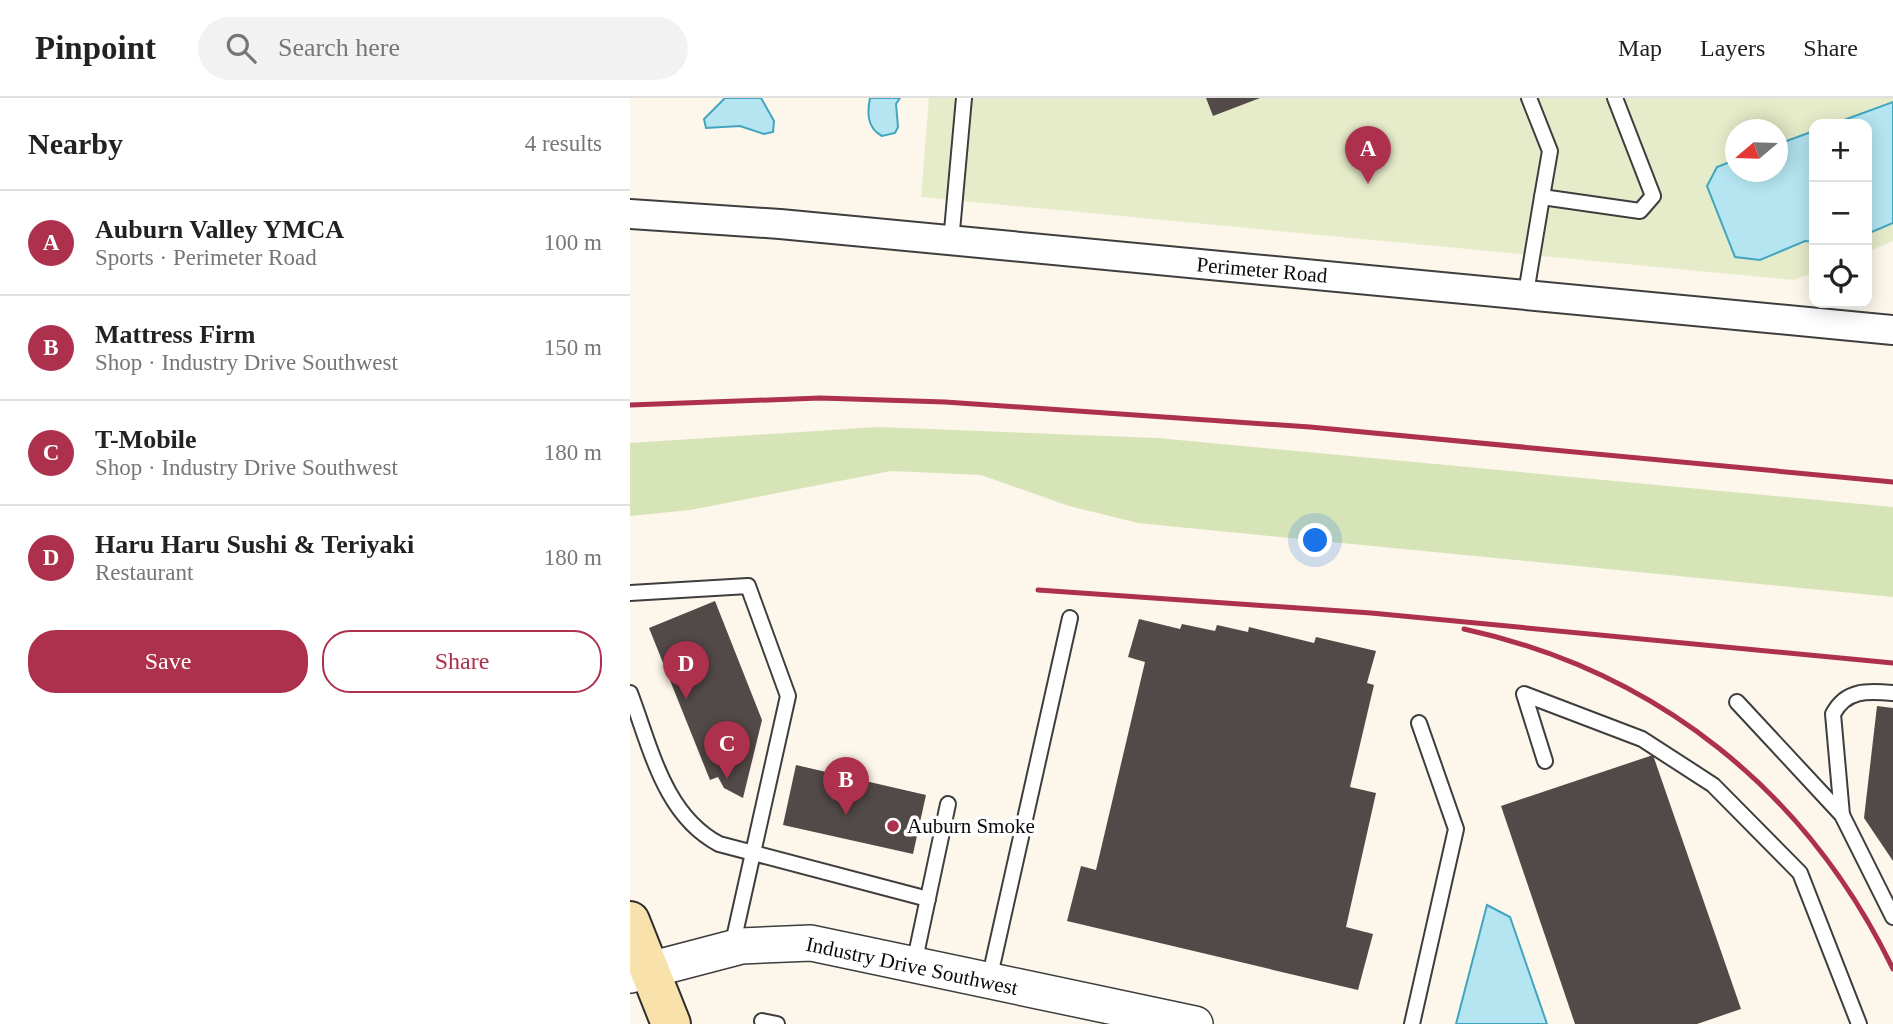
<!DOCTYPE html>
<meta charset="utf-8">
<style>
:root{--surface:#fff;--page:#f2f2f2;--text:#222;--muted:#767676;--line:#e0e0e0;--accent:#ad304d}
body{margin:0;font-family:Georgia,serif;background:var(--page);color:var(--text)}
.controls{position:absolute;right:21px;top:21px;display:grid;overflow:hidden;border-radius:14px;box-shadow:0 4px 18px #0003}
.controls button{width:63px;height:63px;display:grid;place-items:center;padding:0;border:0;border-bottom:2px solid var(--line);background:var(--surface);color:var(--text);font:35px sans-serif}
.compass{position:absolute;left:1095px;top:21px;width:63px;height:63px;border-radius:50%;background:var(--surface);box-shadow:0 4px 18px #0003;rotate:251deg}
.you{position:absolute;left:686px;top:443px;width:24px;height:24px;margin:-18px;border:5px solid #fff;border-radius:50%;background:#1a73e8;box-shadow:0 0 0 10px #1a73e833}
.badge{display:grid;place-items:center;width:46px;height:46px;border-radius:50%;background:var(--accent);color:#fff;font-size:23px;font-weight:700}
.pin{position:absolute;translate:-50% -58px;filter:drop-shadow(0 2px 4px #0008)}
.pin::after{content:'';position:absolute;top:37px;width:24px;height:21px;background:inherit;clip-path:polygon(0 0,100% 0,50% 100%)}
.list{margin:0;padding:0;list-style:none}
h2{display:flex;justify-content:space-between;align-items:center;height:91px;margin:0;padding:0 28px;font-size:30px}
h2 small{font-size:23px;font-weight:400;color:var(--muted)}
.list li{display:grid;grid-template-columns:46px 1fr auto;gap:21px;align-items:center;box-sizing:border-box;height:105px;padding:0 28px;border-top:2px solid var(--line)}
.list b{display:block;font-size:26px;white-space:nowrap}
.list p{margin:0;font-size:23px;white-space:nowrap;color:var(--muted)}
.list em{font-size:23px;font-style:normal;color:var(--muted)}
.actions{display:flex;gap:14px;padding:21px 28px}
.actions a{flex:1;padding:16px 0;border:2px solid var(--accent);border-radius:28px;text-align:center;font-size:24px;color:var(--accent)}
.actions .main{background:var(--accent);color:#fff}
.icon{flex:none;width:38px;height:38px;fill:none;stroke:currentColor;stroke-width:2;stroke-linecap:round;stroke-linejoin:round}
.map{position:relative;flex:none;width:1263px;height:926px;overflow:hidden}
header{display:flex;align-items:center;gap:42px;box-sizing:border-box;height:98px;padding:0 35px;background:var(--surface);border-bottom:2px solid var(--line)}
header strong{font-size:33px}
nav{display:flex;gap:38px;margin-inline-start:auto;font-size:24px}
.search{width:490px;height:63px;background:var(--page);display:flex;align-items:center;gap:18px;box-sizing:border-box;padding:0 24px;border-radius:38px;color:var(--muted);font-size:26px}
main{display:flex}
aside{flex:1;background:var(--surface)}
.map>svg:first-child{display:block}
.green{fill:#d7e4b8}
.pitch{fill:#e6ecc9;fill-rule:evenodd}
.water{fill:#b4e5f0;stroke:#41a5c0;stroke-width:2}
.building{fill:#524a48}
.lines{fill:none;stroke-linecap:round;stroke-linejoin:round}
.service-casing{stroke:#3e3e3e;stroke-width:18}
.minor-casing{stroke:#3e3e3e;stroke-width:32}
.tertiary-casing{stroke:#3e3e3e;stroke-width:38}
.secondary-casing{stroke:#2d2d2d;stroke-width:42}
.service{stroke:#fff;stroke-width:14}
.minor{stroke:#fff;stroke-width:28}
.tertiary{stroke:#fff;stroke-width:35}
.secondary{stroke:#f8e1ab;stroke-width:38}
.rail{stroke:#ad304d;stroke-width:5}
.poi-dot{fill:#ad304d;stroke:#fff;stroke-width:2.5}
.labels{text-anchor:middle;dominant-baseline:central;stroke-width:7;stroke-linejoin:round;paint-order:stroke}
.street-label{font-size:21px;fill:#0b0b0b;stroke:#fff}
.poi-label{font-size:21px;fill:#0b0b0b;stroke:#fff;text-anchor:start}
</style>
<header>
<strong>Pinpoint</strong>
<div class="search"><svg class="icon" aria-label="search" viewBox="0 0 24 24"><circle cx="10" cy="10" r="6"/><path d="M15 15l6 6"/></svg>Search here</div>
<nav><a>Map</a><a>Layers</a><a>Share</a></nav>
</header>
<main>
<aside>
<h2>Nearby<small>4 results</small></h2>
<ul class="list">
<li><span class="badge">A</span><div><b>Auburn Valley YMCA</b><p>Sports · Perimeter Road</p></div><em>100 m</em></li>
<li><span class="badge">B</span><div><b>Mattress Firm</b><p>Shop · Industry Drive Southwest</p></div><em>150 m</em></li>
<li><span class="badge">C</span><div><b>T-Mobile</b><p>Shop · Industry Drive Southwest</p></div><em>180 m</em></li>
<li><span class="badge">D</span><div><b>Haru Haru Sushi &amp; Teriyaki</b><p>Restaurant</p></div><em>180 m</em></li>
</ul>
<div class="actions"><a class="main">Save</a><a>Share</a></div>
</aside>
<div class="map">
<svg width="1263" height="926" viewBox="0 0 1263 926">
<rect width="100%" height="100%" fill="#fdf6ea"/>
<path class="green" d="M 248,329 L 527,340 L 1263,409 L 1263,499 L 508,425 L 439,408 L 351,377 L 261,373 L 60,412 L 0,418 L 0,345 Z"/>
<path class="pitch" d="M 299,0 L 1263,0 L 1263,143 L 1237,154 L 1237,26 L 1184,26 L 1184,174 L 1164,182 L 291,99 ZM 1106,32 L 1148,32 L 1148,74 L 1106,74 Z"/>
<g class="water">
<path d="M 95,0 L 131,0 L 144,23 L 143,34 L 134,36 L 110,28 L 76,30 L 74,21 Z"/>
<path d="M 240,0 L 270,0 L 266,6 L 268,29 L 265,35 L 252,38 C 237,30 237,15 240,0 Z"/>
<path d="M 1263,4 L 1263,125 L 1237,136 L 1237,26 L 1203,26 Z"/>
<path d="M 1184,33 L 1184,144 L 1175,143 L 1130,162 L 1105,159 L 1077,88 L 1087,69 L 1105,62 L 1106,74 L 1148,74 L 1148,46 Z"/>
<path d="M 857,807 L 880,819 L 917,926 L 826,926 Z"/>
</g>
<g class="building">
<path d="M 576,0 L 630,0 L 583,18 Z"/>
<path d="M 85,503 L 132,622 L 113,700 L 94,690 L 88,679 L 80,682 L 19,530 Z"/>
<path d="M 509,521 L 550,531 L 552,526 L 585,533 L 587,527 L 618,534 L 619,529 L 684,545 L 686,539 L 746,553 L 737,585 L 744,587 L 720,689 L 746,695 L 716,829 L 743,836 L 728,892 L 437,823 L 451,768 L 466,772 L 515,564 L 498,559 Z"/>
<path d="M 1247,608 L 1263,610 L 1263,763 L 1234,720 Z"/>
<path d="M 1023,657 L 1111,911 L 1067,926 L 945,926 L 871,708 Z"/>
<path d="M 166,667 L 296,697 L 283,756 L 153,727 Z"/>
</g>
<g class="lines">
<g class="service-casing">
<g id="service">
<path d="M 899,0 L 920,53 L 912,99"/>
<path d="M 321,144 L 334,0"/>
<path d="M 896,195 L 912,99 L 1010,113 L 1023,98 L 985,0"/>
<path d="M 0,495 L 118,488 L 158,598 L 102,849"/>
<path d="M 0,595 C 21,650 34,717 89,746 L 298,801"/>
<path d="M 1107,604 L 1212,717 L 1263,819"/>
<path d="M 915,663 L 894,596 L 1012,641 L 1083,687 L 1170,775 L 1229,926"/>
<path d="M 1212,717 L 1203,616 C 1216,591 1238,593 1263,595"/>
<path d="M 284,866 L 318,706"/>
<path d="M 359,882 L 440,520"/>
<path d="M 132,923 L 147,926"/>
<path d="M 782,926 L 826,731 L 789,625"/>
</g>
</g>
<g class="minor-casing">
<path id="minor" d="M 0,116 L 150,126 L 1263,232"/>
</g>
<g class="tertiary-casing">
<path id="tertiary" d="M 0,877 L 111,848 L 181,845 L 565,926"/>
</g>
<g class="secondary-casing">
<path id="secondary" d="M 0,823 L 41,926"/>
</g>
<use href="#service" class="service"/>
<use href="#minor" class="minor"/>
<use href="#tertiary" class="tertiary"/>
<use href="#secondary" class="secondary"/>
<g class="rail">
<path d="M 0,307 L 190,300 L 315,304 L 680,329 L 1263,384"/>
<path d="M 408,492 L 741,515 L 1263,565"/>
<path d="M 834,531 C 1027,573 1177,693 1263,871"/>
</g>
</g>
<circle class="poi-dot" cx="263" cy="728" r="7"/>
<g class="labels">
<g class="street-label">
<text transform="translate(632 172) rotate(5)">Perimeter Road</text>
<text transform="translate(282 868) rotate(12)">Industry Drive Southwest</text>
</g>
<g class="poi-label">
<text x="277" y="728">Auburn Smoke</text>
</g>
</g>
</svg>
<div class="controls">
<button>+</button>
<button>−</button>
<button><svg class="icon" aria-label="locate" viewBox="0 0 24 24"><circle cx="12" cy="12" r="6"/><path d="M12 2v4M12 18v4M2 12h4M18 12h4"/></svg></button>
</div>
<svg class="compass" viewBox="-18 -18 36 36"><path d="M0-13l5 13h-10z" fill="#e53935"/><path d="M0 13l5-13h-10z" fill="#767676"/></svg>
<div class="you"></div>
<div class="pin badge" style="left:738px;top:86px">A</div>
<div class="pin badge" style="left:216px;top:717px">B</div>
<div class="pin badge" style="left:97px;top:681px">C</div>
<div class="pin badge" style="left:56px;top:601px">D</div>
</div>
</main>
